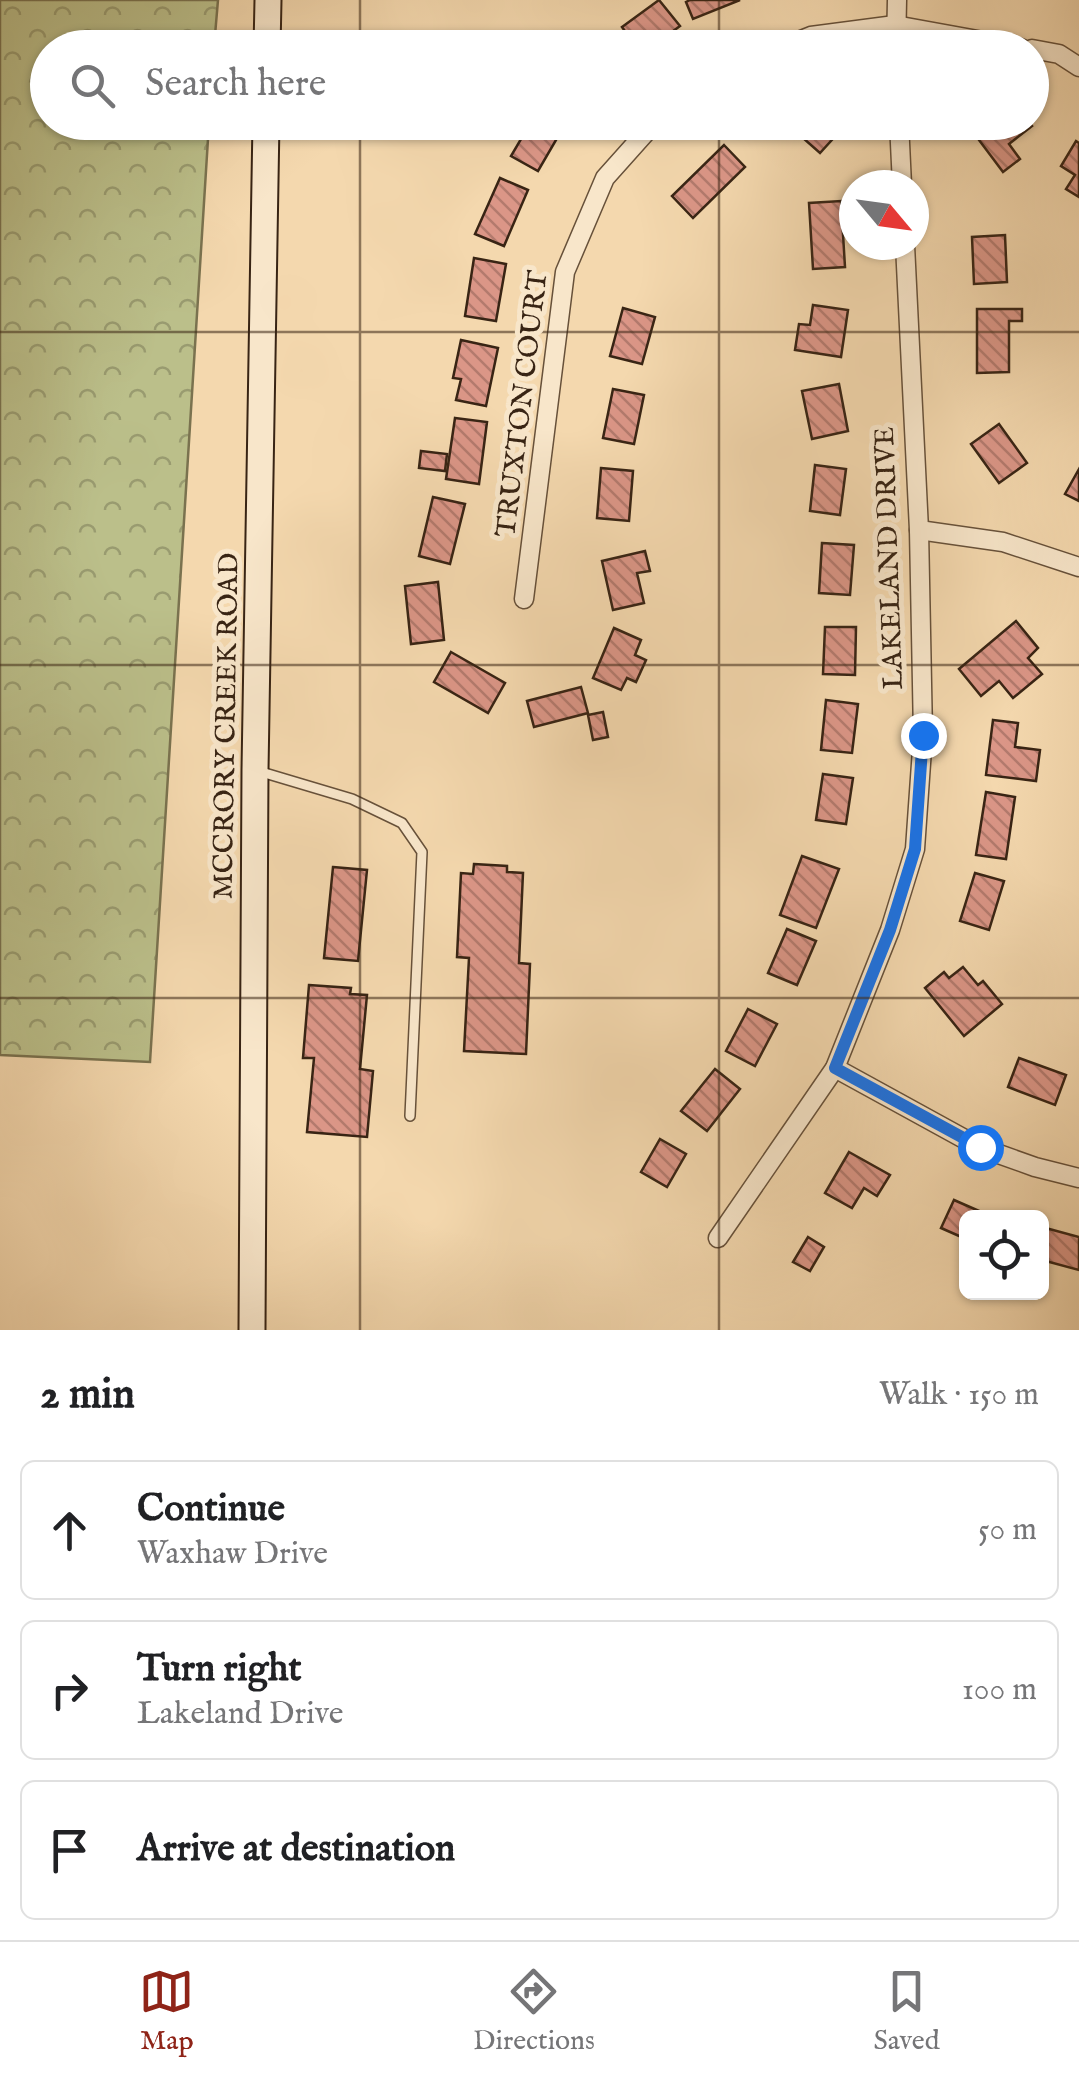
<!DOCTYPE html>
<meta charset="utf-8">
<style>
:root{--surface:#fff;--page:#f2f2f2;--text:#202124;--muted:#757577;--line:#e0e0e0;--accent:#8f2418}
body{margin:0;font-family:"IM FELL English",serif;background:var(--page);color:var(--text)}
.controls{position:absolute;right:30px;bottom:30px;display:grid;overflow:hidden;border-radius:15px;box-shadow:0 2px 8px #0004}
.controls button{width:90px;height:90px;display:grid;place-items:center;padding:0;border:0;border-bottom:2px solid var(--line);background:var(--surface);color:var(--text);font:50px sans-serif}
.compass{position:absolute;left:839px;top:170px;width:90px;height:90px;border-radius:50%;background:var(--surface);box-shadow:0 2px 8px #0004;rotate:119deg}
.stop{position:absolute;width:30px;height:30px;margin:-22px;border:8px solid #1a73e8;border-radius:50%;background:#fff}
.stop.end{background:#1a73e8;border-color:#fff;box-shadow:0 2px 10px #0008}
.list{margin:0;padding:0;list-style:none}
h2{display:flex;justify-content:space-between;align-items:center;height:130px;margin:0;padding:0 40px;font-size:42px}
h2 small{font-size:32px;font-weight:400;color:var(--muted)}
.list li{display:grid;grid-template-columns:65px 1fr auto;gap:30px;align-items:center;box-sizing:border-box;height:140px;margin:0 20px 20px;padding:0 20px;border:2px solid var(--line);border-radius:15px}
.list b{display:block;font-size:38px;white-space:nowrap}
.list p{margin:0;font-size:32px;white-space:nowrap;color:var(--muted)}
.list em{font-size:32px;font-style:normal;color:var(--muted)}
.icon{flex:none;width:55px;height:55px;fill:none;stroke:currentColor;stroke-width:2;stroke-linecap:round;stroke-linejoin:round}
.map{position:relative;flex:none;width:1079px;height:1330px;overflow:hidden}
.search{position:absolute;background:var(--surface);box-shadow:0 2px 8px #0004;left:30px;right:30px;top:30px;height:110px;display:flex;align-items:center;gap:25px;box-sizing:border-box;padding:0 35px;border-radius:55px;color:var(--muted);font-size:38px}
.sheet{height:610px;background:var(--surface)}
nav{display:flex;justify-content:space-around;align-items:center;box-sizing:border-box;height:140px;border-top:2px solid var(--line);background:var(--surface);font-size:28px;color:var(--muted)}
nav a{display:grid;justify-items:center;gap:5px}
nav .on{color:var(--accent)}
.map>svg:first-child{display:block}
.forest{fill:url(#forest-crowns);stroke:#7a724f;stroke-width:2.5}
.building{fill:url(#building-back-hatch);stroke:#382414;stroke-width:2.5}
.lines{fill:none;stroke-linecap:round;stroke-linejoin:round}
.lane-casing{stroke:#67513a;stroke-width:12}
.street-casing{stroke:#67513a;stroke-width:21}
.secondary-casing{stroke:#382414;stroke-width:29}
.lane{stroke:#f8e6ca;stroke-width:9}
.street{stroke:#f8e6ca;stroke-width:18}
.secondary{stroke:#f8e6ca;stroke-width:25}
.route{stroke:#1a73e8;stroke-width:12}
.grid{fill:none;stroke:#382414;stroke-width:2.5;stroke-opacity:0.55}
.labels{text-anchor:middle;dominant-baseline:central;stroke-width:10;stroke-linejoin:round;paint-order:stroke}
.street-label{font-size:28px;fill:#382414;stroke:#f8e6ca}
</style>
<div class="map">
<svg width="1079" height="1330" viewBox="0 0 1079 1330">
<defs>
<pattern id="forest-crowns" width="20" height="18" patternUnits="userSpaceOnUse" patternTransform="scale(2.5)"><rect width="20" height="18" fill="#bbbf8a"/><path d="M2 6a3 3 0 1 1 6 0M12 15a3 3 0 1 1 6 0" fill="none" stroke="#999b70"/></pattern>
<pattern id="building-back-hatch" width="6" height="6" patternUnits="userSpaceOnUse" patternTransform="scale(2.5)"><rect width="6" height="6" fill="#db9687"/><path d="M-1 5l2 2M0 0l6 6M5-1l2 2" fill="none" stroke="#b37a6d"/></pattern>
</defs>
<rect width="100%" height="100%" fill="#f4d8ae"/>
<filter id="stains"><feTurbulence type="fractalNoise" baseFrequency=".002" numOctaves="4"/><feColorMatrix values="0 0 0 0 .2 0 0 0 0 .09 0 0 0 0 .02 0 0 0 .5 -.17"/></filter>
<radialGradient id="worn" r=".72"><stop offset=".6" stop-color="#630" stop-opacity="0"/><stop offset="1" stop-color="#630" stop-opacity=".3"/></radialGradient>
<path class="forest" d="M 0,0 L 218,0 L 214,47 L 48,48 L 48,122 L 209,123 L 150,1062 L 0,1055 Z"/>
<g class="building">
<path d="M 659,0 L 680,26 L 650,48 L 637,48 L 622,27 Z"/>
<path d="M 690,0 L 740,0 L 693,19 L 686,2 Z"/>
<path d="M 531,122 L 553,122 L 563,128 L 538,171 L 511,156 Z"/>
<path d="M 829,122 L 839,132 L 820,153 L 786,123 Z"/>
<path d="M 994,122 L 1029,122 L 1032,126 L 1009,144 L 1020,159 L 1003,172 L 976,136 Z"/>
<path d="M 1076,141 L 1079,143 L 1079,197 L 1066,189 L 1075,175 L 1061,166 Z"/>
<path d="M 724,145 L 745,167 L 693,218 L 672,196 Z"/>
<path d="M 500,178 L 528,190 L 504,246 L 475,234 Z"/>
<path d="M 841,201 L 845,267 L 813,269 L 809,203 Z"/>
<path d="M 1005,235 L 1007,282 L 974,284 L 972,237 Z"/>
<path d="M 474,258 L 506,264 L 496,321 L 465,316 Z"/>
<path d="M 813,305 L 848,310 L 841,357 L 795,350 L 799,324 L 810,325 Z"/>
<path d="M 623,308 L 655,317 L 642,364 L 610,356 Z"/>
<path d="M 977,309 L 1022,309 L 1022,321 L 1009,321 L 1009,372 L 977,373 Z"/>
<path d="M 461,340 L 498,348 L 486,406 L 456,400 L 461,379 L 453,378 Z"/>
<path d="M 839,384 L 848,431 L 812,439 L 802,391 Z"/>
<path d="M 613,389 L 644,395 L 634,444 L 603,438 Z"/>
<path d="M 455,418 L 487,422 L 479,484 L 446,479 Z"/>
<path d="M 999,424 L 1027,463 L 999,483 L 971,444 Z"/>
<path d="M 421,451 L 447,454 L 445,471 L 419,468 Z"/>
<path d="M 815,465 L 846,469 L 840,515 L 810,511 Z"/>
<path d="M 601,468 L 633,471 L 629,521 L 597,518 Z"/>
<path d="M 1079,469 L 1079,501 L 1065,494 Z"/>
<path d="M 433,497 L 465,504 L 450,564 L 419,556 Z"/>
<path d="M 822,543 L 854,545 L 850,595 L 819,593 Z"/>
<path d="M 645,551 L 650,571 L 637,573 L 644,603 L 613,610 L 602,561 Z"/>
<path d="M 438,582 L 444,640 L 411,644 L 405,586 Z"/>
<path d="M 1016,621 L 1038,648 L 1028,658 L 1042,674 L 1013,698 L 999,681 L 981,696 L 959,669 Z"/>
<path d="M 825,627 L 856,627 L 855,675 L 823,674 Z"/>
<path d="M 614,628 L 641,640 L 635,655 L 646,660 L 636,682 L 627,678 L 621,690 L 593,678 Z"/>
<path d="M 451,652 L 505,683 L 488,713 L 434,682 Z"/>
<path d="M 581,687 L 588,713 L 534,727 L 527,701 Z"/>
<path d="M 826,700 L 858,704 L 852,753 L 821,750 Z"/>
<path d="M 603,712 L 608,737 L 593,740 L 588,715 Z"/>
<path d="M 993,720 L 1018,723 L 1015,747 L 1040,750 L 1036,781 L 986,775 Z"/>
<path d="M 823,774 L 853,778 L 846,824 L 816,820 Z"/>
<path d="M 986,792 L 1015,797 L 1006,859 L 976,855 Z"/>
<path d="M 802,856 L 839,869 L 816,928 L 780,915 Z"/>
<path d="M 474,864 L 507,866 L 507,872 L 523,873 L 519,963 L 530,964 L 526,1054 L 464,1051 L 469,958 L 457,957 L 461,873 L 473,874 Z"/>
<path d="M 333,867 L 367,870 L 358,961 L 324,958 Z"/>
<path d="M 975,873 L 1004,881 L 989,930 L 960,921 Z"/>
<path d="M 787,929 L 816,941 L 797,985 L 768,973 Z"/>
<path d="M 963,967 L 978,985 L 983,981 L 1002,1004 L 964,1036 L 925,988 L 944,972 L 949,978 Z"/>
<path d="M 309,985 L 351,988 L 350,994 L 367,995 L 360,1069 L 373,1071 L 367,1137 L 307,1132 L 314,1058 L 303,1058 Z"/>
<path d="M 748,1009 L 777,1024 L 755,1066 L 726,1051 Z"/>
<path d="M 1019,1058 L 1066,1075 L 1055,1105 L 1008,1087 Z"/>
<path d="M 715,1069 L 740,1089 L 707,1131 L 681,1111 Z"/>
<path d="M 660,1139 L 686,1154 L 667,1187 L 641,1172 Z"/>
<path d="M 849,1152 L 890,1175 L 877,1196 L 864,1188 L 852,1208 L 825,1193 Z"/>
<path d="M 954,1200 L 995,1218 L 966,1218 L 966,1239 L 941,1228 Z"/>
<path d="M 1042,1227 L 1079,1237 L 1079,1270 L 1042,1260 Z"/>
<path d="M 808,1237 L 824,1247 L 810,1271 L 793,1262 Z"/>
</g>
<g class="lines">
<g class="lane-casing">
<path id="lane" d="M 258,771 L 352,799 L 402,823 L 422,852 L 410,1116"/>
</g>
<g class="street-casing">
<g id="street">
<path d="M 781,48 L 811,36 L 895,25 L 1021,48"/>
<path d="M 896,48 L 897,0"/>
<path d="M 1032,49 L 1059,54 L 1079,67"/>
<path d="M 899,122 L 902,185"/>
<path d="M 919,530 L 1003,542 L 1079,567"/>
<path d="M 524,599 L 565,272 L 605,178 L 655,122"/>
<path d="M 835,1068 L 979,1147 L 1035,1167 L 1079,1178"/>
<path d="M 718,1238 L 835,1068 L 890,930 L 915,849 L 923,735 L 919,530 L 905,245"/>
</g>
</g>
<g class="secondary-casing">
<g id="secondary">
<path d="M 267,48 L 268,0"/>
<path d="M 252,1330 L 255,770 L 266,122"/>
</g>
</g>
<use href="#lane" class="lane"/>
<use href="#street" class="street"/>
<use href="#secondary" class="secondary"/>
</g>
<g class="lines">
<path class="route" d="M 923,735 L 915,849 L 890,930 L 835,1068 L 980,1147"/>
</g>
<path class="grid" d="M 360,0 L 360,48M 719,0 L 719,48M 360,122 L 360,1330M 719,122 L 719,1330M 0,332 L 1079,332M 0,665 L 1079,665M 0,998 L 1079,998"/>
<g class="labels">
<g class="street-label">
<text transform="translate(523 404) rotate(-83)">TRUXTON COURT</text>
<text transform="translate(890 558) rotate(-92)">LAKELAND DRIVE</text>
<text transform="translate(227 726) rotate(-89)">MCCRORY CREEK ROAD</text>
</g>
</g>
<rect width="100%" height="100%" filter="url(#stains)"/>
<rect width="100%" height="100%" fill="url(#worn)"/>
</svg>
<div class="controls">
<button><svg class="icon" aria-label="locate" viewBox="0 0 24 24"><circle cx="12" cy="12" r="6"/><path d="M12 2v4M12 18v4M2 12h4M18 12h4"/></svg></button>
</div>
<svg class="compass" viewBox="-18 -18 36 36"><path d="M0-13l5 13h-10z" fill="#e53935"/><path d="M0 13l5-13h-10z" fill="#757577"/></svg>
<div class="stop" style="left:980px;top:1147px"></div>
<div class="stop end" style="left:923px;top:735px"></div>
<div class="search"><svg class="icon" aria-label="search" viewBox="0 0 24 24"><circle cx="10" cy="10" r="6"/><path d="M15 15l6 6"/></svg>Search here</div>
</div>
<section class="sheet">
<h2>2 min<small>Walk · 150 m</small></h2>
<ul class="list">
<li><svg class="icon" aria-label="ahead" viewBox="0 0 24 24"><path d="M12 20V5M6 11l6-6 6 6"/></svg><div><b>Continue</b><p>Waxhaw Drive</p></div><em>50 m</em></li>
<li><svg class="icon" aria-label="right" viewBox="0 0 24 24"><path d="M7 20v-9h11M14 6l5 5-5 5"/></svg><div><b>Turn right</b><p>Lakeland Drive</p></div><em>100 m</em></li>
<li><svg class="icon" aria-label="arrive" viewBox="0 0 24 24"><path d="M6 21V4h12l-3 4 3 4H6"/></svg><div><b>Arrive at destination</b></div></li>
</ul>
</section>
<nav>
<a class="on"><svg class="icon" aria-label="map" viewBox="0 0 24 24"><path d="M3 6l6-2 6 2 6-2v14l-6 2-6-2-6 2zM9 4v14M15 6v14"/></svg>Map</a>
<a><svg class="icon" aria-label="directions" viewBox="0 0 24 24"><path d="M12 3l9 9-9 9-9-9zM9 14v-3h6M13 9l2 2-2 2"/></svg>Directions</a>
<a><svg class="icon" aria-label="saved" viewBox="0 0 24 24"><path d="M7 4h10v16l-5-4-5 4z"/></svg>Saved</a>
</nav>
